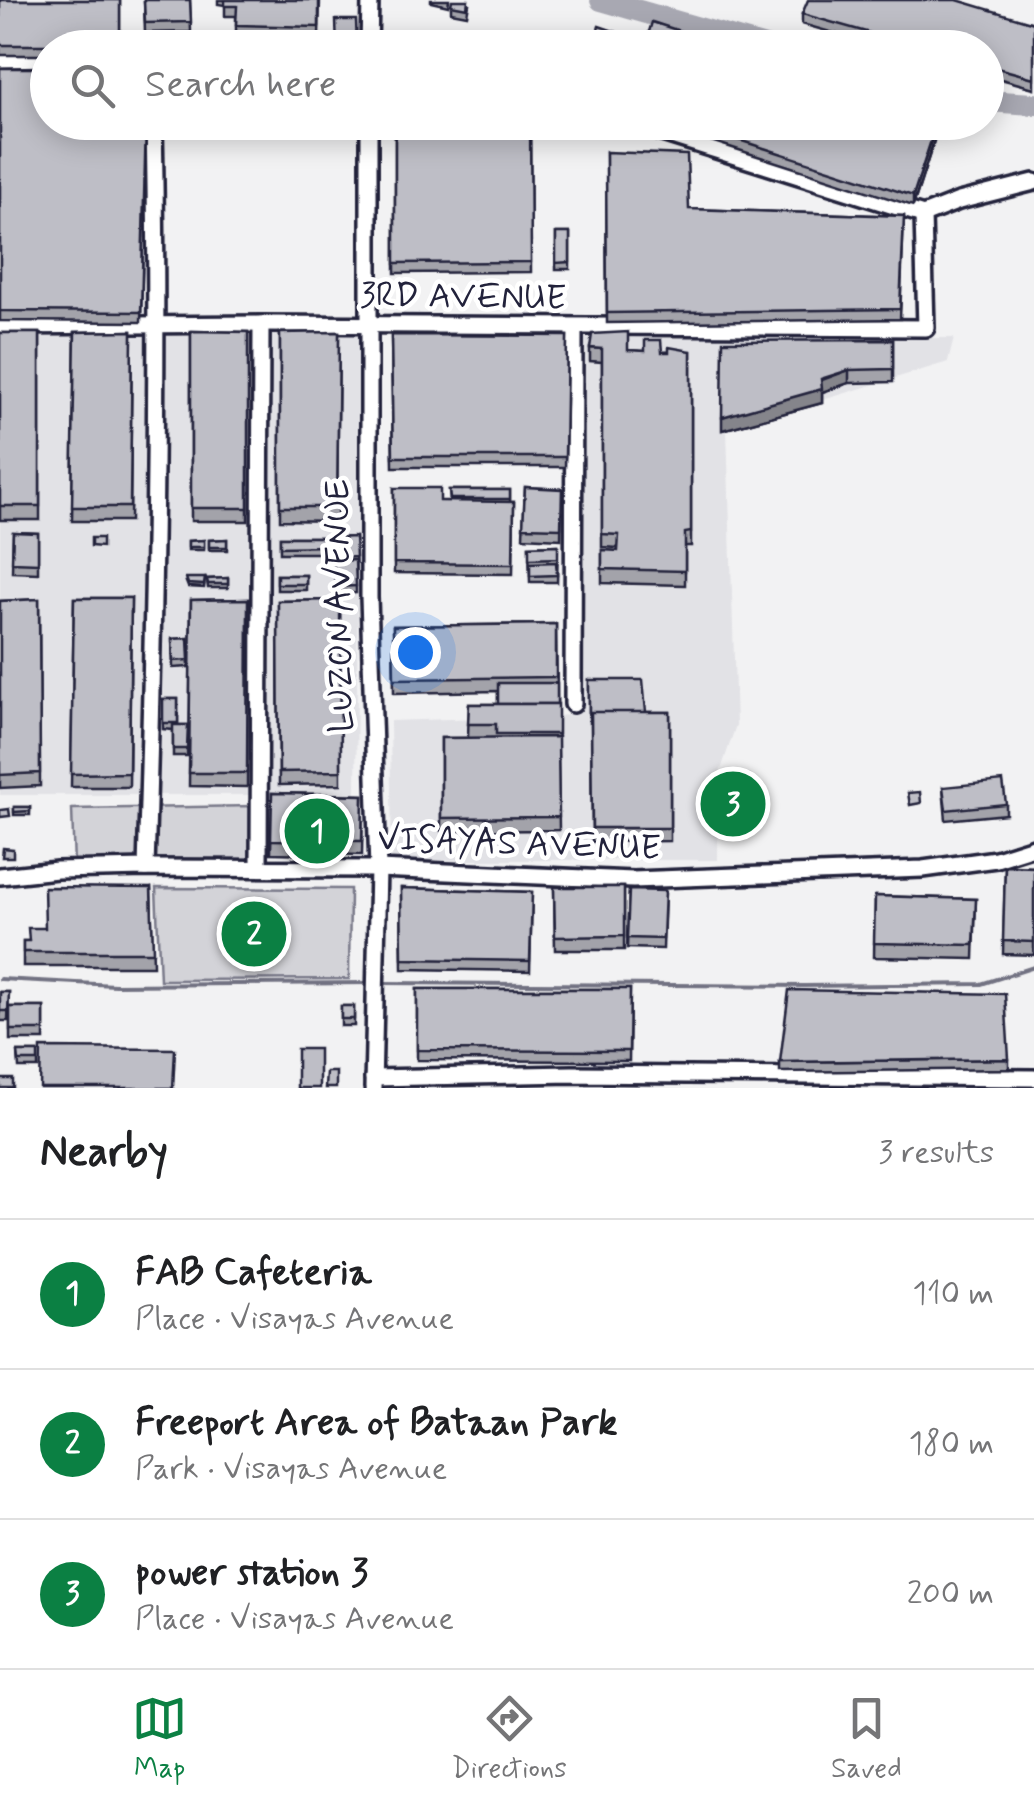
<!DOCTYPE html>
<meta charset="utf-8">
<style>
:root{--surface:#fff;--page:#f2f2f2;--text:#202124;--muted:#757577;--line:#e0e0e0;--accent:#0b8043}
body{margin:0;font-family:Mynerve,sans-serif;background:var(--page);color:var(--text)}
.you{position:absolute;left:415px;top:652px;width:35px;height:35px;margin:-25px;border:8px solid #fff;border-radius:50%;background:#1a73e8;box-shadow:0 0 0 15px #1a73e833}
.badge{display:grid;place-items:center;width:65px;height:65px;border-radius:50%;background:var(--accent);color:#fff;font-size:32px;font-weight:700}
.pin{position:absolute;translate:-50% -50%;border:5px solid #fff;box-shadow:0 2px 10px #0006}
.list{margin:0;padding:0;list-style:none}
h2{display:flex;justify-content:space-between;align-items:center;height:130px;margin:0;padding:0 40px;font-size:42px}
h2 small{font-size:32px;font-weight:400;color:var(--muted)}
.list li{display:grid;grid-template-columns:65px 1fr auto;gap:30px;align-items:center;box-sizing:border-box;height:150px;padding:0 40px;border-top:2px solid var(--line)}
.list b{display:block;font-size:38px;white-space:nowrap}
.list p{margin:0;font-size:32px;white-space:nowrap;color:var(--muted)}
.list em{font-size:32px;font-style:normal;color:var(--muted)}
.icon{flex:none;width:55px;height:55px;fill:none;stroke:currentColor;stroke-width:2;stroke-linecap:round;stroke-linejoin:round}
.map{position:relative;flex:none;width:1034px;height:1088px;overflow:hidden}
.search{position:absolute;background:var(--surface);box-shadow:0 5px 25px #0003;left:30px;right:30px;top:30px;height:110px;display:flex;align-items:center;gap:25px;box-sizing:border-box;padding:0 35px;border-radius:55px;color:var(--muted);font-size:38px}
.sheet{height:580px;background:var(--surface)}
nav{display:flex;justify-content:space-around;align-items:center;box-sizing:border-box;height:140px;border-top:2px solid var(--line);background:var(--surface);font-size:28px;color:var(--muted)}
nav a{display:grid;justify-items:center;gap:5px}
nav .on{color:var(--accent)}
.map>svg:first-child{display:block}
.built{fill:#e2e2e6}
.green{fill:#d3d3d8;stroke:#7a7a8a;stroke-width:2.5}
.lines{fill:none;stroke-linecap:round;stroke-linejoin:round}
.stream{stroke:#727282;stroke-width:4}
.river{stroke:#a8a8b2;stroke-width:22}
.minor-casing{stroke:#22223b;stroke-width:22}
.minor{stroke:#fff;stroke-width:15}
.wall{fill:#a3a3aa;stroke:#22223b;stroke-width:2.5}
.shaded-wall{fill:#85858b;stroke:#22223b;stroke-width:2.5}
.building{fill:#bebec6;stroke:#22223b;stroke-width:2.5}
.labels{text-anchor:middle;dominant-baseline:central;stroke-width:9;stroke-linejoin:round;paint-order:stroke}
.street-label{font-size:35px;fill:#22223b;stroke:#fff}
</style>
<div class="map">
<svg width="1034" height="1088" viewBox="0 0 1034 1088">
<rect width="100%" height="100%" fill="#f2f2f3"/>
<filter id="ink" filterUnits="userSpaceOnUse"><feTurbulence type="fractalNoise" baseFrequency=".01" numOctaves="2"/><feDisplacementMap in="SourceGraphic" scale="20" xChannelSelector="R" yChannelSelector="G"/><feConvolveMatrix kernelMatrix="1 2 1 2 8 2 1 2 1" color-interpolation-filters="sRGB"/></filter>
<g filter="url(#ink)">
<g class="built">
<path d="M 0,335 L 360,336 L 356,795 L 0,795 Z"/>
<path d="M 576,338 L 954,338 L 948,362 L 727,429 L 736,725 L 719,776 L 718,860 L 392,860 L 390,721 L 578,715 Z"/>
</g>
<g class="green">
<path d="M 253,806 L 253,864 L 74,865 L 72,809 Z"/>
<path d="M 156,888 L 350,889 L 349,979 L 160,980 Z"/>
</g>
<g class="lines">
<g class="stream">
<path d="M 0,979 L 115,985 L 372,983"/>
<path d="M 382,983 L 804,986 L 981,984 L 1034,967"/>
</g>
<g class="river">
<path d="M 601,0 L 769,48"/>
<path d="M 986,101 L 1034,104"/>
</g>
<g class="minor-casing">
<g id="minor">
<path d="M 369,48 L 370,0"/>
<path d="M 0,59 L 48,58"/>
<path d="M 369,122 L 369,597 L 378,869 L 373,1088"/>
<path d="M 627,122 L 923,215"/>
<path d="M 0,326 L 261,324 L 926,328 L 923,215 L 959,201 L 1034,182"/>
<path d="M 573,704 L 574,328"/>
<path d="M 146,868 C 154,619 159,371 154,122"/>
<path d="M 259,868 L 261,324"/>
<path d="M 0,876 L 57,870 L 146,868 L 378,869 L 633,880 L 923,869 L 996,859 L 1034,847"/>
<path d="M 373,1078 L 572,1074 L 1034,1078"/>
</g>
</g>
<use href="#minor" class="minor"/>
</g>
<g class="wall">
<path d="M 0,0 L 120,0 L 120,48 L 48,48 L 48,55 L 0,55 Z"/>
<path d="M 144,0 L 190,0 L 191,32 L 145,33 Z"/>
<path d="M 218,0 L 320,0 L 319,37 L 236,36 L 236,16 L 225,16 L 225,5 L 218,4 Z"/>
<path d="M 431,0 L 449,0 L 448,6 L 431,2 Z"/>
<path d="M 469,4 L 467,15 L 451,12 L 451,5 Z"/>
<path d="M 802,14 L 1034,23 L 1034,88 L 986,75 L 986,48 L 886,48 L 802,24 Z"/>
<path d="M 0,68 L 146,122 L 141,322 L 0,321 Z"/>
<path d="M 395,122 L 530,122 L 531,272 L 395,273 Z"/>
<path d="M 652,122 L 940,122 L 913,206 Z"/>
<path d="M 606,152 L 689,209 L 904,216 L 900,319 L 607,323 Z"/>
<rect x="556" y="233" width="14" height="36"/>
<path d="M 132,331 L 130,521 L 72,521 L 75,332 Z"/>
<path d="M 191,331 L 248,332 L 248,521 L 191,521 Z"/>
<path d="M 339,332 L 337,521 L 280,520 L 280,333 Z"/>
<rect x="0" y="333" width="40" height="187"/>
<path d="M 391,335 L 567,336 L 565,467 L 393,467 Z"/>
<path d="M 893,340 L 893,382 L 849,383 L 822,392 L 822,403 L 722,430 Z"/>
<path d="M 590,348 L 662,352 L 691,351 L 691,546 L 685,546 L 685,585 L 602,583 L 602,550 L 618,551 L 618,548 L 602,547 L 602,362 L 590,361 Z"/>
<path d="M 525,487 L 562,489 L 561,539 L 523,537 Z"/>
<path d="M 394,488 L 440,501 L 450,501 L 449,490 L 510,490 L 510,502 L 514,502 L 513,574 L 394,573 Z"/>
<path d="M 13,532 L 38,533 L 38,573 L 12,572 Z"/>
<rect x="280" y="537" width="49" height="16"/>
<path d="M 355,537 L 356,593 L 336,594 L 333,538 Z"/>
<path d="M 227,539 L 227,550 L 209,550 L 209,540 Z"/>
<path d="M 204,540 L 204,550 L 188,550 L 188,541 Z"/>
<path d="M 558,545 L 557,582 L 530,582 L 529,546 Z"/>
<rect x="277" y="575" width="29" height="15"/>
<path d="M 205,578 L 204,588 L 188,587 L 186,582 Z"/>
<path d="M 228,578 L 228,588 L 208,588 L 207,579 Z"/>
<path d="M 74,598 L 131,598 L 129,787 L 71,787 Z"/>
<path d="M 39,599 L 40,786 L 0,788 L 0,601 Z"/>
<path d="M 248,599 L 247,787 L 189,786 L 191,600 Z"/>
<path d="M 340,600 L 341,784 L 279,785 L 278,601 Z"/>
<path d="M 556,624 L 559,830 L 441,831 L 441,738 L 468,738 L 469,704 L 498,704 L 498,691 L 394,693 L 393,626 Z"/>
<path d="M 188,638 L 189,667 L 173,668 L 172,639 Z"/>
<path d="M 589,680 L 646,712 L 670,712 L 670,841 L 592,842 L 591,723 L 589,723 Z"/>
<path d="M 163,699 L 178,699 L 178,725 L 188,725 L 187,756 L 173,756 L 173,730 L 163,729 Z"/>
<path d="M 723,775 L 749,776 L 749,799 L 745,800 L 744,830 L 724,828 Z"/>
<path d="M 943,787 L 1006,804 L 1006,814 L 946,820 Z"/>
<path d="M 272,793 L 363,795 L 362,855 L 271,853 Z"/>
<rect x="14" y="807" width="16" height="8"/>
<path d="M 1005,866 L 1034,867 L 1034,955 L 1003,954 Z"/>
<path d="M 554,887 L 624,887 L 624,950 L 555,950 Z"/>
<path d="M 151,888 L 153,966 L 23,966 L 23,941 L 28,941 L 45,928 Z"/>
<path d="M 401,888 L 532,892 L 530,971 L 402,969 Z"/>
<path d="M 629,890 L 665,891 L 663,949 L 627,948 Z"/>
<path d="M 875,896 L 976,899 L 974,959 L 874,957 Z"/>
<path d="M 417,989 L 630,989 L 629,1061 L 417,1060 Z"/>
<path d="M 0,992 L 9,992 L 8,1021 L 0,1021 Z"/>
<rect x="341" y="1006" width="13" height="20"/>
<rect x="10" y="1007" width="34" height="33"/>
<path d="M 18,1052 L 38,1052 L 38,1068 L 19,1068 Z"/>
<path d="M 1009,1059 L 1009,1069 L 780,1072 L 780,1062 Z"/>
</g>
<g class="shaded-wall">
<path d="M 937,122 L 940,122 L 913,206 L 913,196 Z"/>
<path d="M 849,370 L 849,383 L 822,392 L 822,403 L 722,430 L 722,417 Z"/>
</g>
<g class="building">
<rect x="0" y="0" width="120" height="45"/>
<path d="M 144,0 L 190,0 L 191,22 L 145,23 Z"/>
<path d="M 225,0 L 319,0 L 319,27 L 236,25 L 237,6 L 225,6 Z"/>
<path d="M 452,0 L 468,0 L 467,8 L 451,5 Z"/>
<path d="M 808,0 L 957,0 L 1034,23 L 1034,78 L 986,65 L 986,48 L 923,48 L 802,14 Z"/>
<path d="M 336,20 L 356,20 L 357,48 L 337,48 Z"/>
<path d="M 652,22 L 732,48 L 644,48 Z"/>
<path d="M 599,26 L 620,33 L 616,48 L 592,48 Z"/>
<path d="M 0,68 L 48,68 L 48,122 L 146,122 L 141,312 L 0,311 Z"/>
<path d="M 395,122 L 530,122 L 531,262 L 395,263 Z"/>
<path d="M 683,122 L 937,122 L 913,196 Z"/>
<path d="M 606,152 L 687,155 L 689,209 L 904,216 L 900,309 L 607,313 Z"/>
<path d="M 556,233 L 570,233 L 570,262 L 556,263 Z"/>
<path d="M 132,331 L 130,507 L 72,507 L 75,332 Z"/>
<path d="M 191,331 L 248,332 L 248,508 L 191,508 Z"/>
<path d="M 339,332 L 337,507 L 280,507 L 280,333 Z"/>
<path d="M 628,332 L 628,350 L 645,351 L 645,340 L 661,340 L 662,352 L 669,352 L 669,347 L 691,351 L 691,532 L 685,533 L 685,571 L 602,569 L 602,550 L 618,551 L 619,535 L 602,534 L 602,349 L 590,348 L 592,334 Z"/>
<rect x="0" y="333" width="40" height="173"/>
<path d="M 391,335 L 567,336 L 565,457 L 393,457 Z"/>
<path d="M 893,340 L 893,369 L 849,370 L 821,379 L 822,389 L 722,417 L 723,341 Z"/>
<path d="M 525,487 L 562,489 L 561,528 L 523,527 Z"/>
<path d="M 394,488 L 440,488 L 440,501 L 514,502 L 513,564 L 394,563 Z"/>
<path d="M 449,490 L 510,490 L 510,499 L 450,499 Z"/>
<path d="M 13,532 L 38,533 L 38,563 L 12,562 Z"/>
<path d="M 280,537 L 329,537 L 329,546 L 280,547 Z"/>
<path d="M 355,537 L 356,557 L 334,558 L 333,538 Z"/>
<path d="M 91,538 L 102,538 L 102,547 L 91,546 Z"/>
<path d="M 227,539 L 227,547 L 209,547 L 209,540 Z"/>
<path d="M 204,540 L 204,547 L 188,547 L 188,541 Z"/>
<path d="M 558,545 L 558,558 L 529,559 L 529,546 Z"/>
<path d="M 355,560 L 356,586 L 336,587 L 334,561 Z"/>
<path d="M 556,562 L 557,575 L 530,576 L 530,563 Z"/>
<rect x="277" y="575" width="29" height="9"/>
<path d="M 186,578 L 205,578 L 204,585 L 188,584 Z"/>
<path d="M 228,578 L 228,584 L 208,584 L 207,579 Z"/>
<path d="M 74,598 L 131,598 L 129,773 L 71,774 Z"/>
<path d="M 39,599 L 40,773 L 0,775 L 0,601 Z"/>
<path d="M 248,599 L 247,773 L 189,773 L 191,600 Z"/>
<path d="M 340,600 L 341,771 L 279,772 L 278,601 Z"/>
<path d="M 556,624 L 556,677 L 394,679 L 393,626 Z"/>
<path d="M 188,638 L 189,660 L 173,661 L 172,639 Z"/>
<path d="M 589,680 L 643,680 L 646,712 L 589,713 Z"/>
<rect x="498" y="683" width="59" height="21"/>
<rect x="163" y="699" width="15" height="24"/>
<path d="M 469,704 L 558,704 L 558,734 L 496,734 L 496,724 L 468,724 Z"/>
<path d="M 591,712 L 670,712 L 670,828 L 592,828 Z"/>
<path d="M 173,725 L 188,725 L 187,749 L 173,749 Z"/>
<path d="M 558,737 L 559,817 L 441,818 L 441,738 Z"/>
<path d="M 723,775 L 749,776 L 749,789 L 745,790 L 744,820 L 724,818 Z"/>
<path d="M 1003,781 L 1006,804 L 946,810 L 943,787 Z"/>
<path d="M 920,792 L 921,803 L 910,805 L 908,793 Z"/>
<path d="M 272,793 L 363,795 L 362,841 L 271,840 Z"/>
<path d="M 14,807 L 30,807 L 30,811 L 14,812 Z"/>
<path d="M 9,809 L 10,816 L 0,817 L 0,810 Z"/>
<path d="M 3,848 L 13,849 L 13,857 L 2,857 Z"/>
<path d="M 1005,866 L 1034,867 L 1034,942 L 1003,941 Z"/>
<path d="M 44,887 L 151,888 L 153,952 L 23,952 L 23,941 L 29,941 L 28,928 L 45,928 Z"/>
<path d="M 554,887 L 624,887 L 624,936 L 555,937 Z"/>
<path d="M 401,888 L 532,892 L 530,961 L 402,959 Z"/>
<path d="M 629,890 L 665,891 L 663,939 L 627,938 Z"/>
<path d="M 875,896 L 976,899 L 974,945 L 874,943 Z"/>
<path d="M 417,989 L 630,989 L 629,1051 L 417,1050 Z"/>
<path d="M 789,990 L 1005,994 L 1009,1059 L 780,1062 Z"/>
<path d="M 0,992 L 9,992 L 8,1011 L 0,1011 Z"/>
<rect x="341" y="1006" width="13" height="13"/>
<rect x="10" y="1007" width="34" height="23"/>
<path d="M 41,1048 L 175,1049 L 173,1088 L 40,1088 Z"/>
<rect x="297" y="1049" width="22" height="39"/>
<path d="M 18,1052 L 38,1052 L 38,1061 L 19,1061 Z"/>
<path d="M 326,1072 L 336,1072 L 336,1088 L 325,1088 Z"/>
<rect x="0" y="1079" width="13" height="9"/>
</g>
</g>
<g class="labels">
<g class="street-label">
<text transform="translate(463 297) rotate(1)">3RD AVENUE</text>
<text transform="translate(340 606) rotate(-91)">LUZON AVENUE</text>
<text transform="translate(519 844) rotate(2)">VISAYAS AVENUE</text>
</g>
</g>
</svg>
<div class="you"></div>
<div class="pin badge" style="left:317px;top:831px">1</div>
<div class="pin badge" style="left:254px;top:934px">2</div>
<div class="pin badge" style="left:733px;top:804px">3</div>
<div class="search"><svg class="icon" aria-label="search" viewBox="0 0 24 24"><circle cx="10" cy="10" r="6"/><path d="M15 15l6 6"/></svg>Search here</div>
</div>
<section class="sheet">
<h2>Nearby<small>3 results</small></h2>
<ul class="list">
<li><span class="badge">1</span><div><b>FAB Cafeteria</b><p>Place · Visayas Avenue</p></div><em>110 m</em></li>
<li><span class="badge">2</span><div><b>Freeport Area of Bataan Park</b><p>Park · Visayas Avenue</p></div><em>180 m</em></li>
<li><span class="badge">3</span><div><b>power station 3</b><p>Place · Visayas Avenue</p></div><em>200 m</em></li>
</ul>
</section>
<nav>
<a class="on"><svg class="icon" aria-label="map" viewBox="0 0 24 24"><path d="M3 6l6-2 6 2 6-2v14l-6 2-6-2-6 2zM9 4v14M15 6v14"/></svg>Map</a>
<a><svg class="icon" aria-label="directions" viewBox="0 0 24 24"><path d="M12 3l9 9-9 9-9-9zM9 14v-3h6M13 9l2 2-2 2"/></svg>Directions</a>
<a><svg class="icon" aria-label="saved" viewBox="0 0 24 24"><path d="M7 4h10v16l-5-4-5 4z"/></svg>Saved</a>
</nav>
